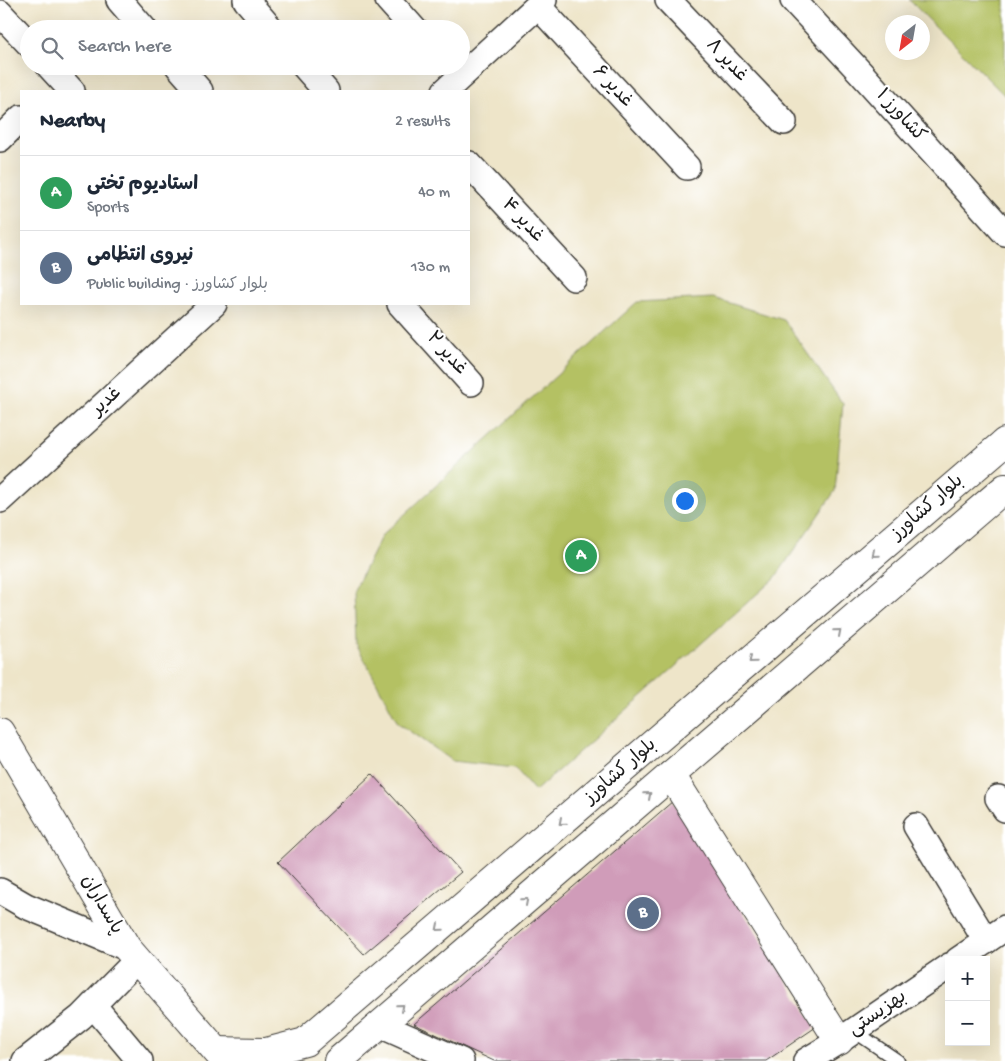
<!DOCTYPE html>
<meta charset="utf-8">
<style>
:root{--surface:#fff;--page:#f6f6f7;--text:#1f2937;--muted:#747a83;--line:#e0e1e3;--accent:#0b8043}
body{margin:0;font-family:"Gochi Hand","Playpen Sans Arabic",sans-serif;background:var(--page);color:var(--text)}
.controls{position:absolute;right:15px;bottom:15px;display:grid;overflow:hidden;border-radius:0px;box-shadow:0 5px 20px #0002}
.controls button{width:45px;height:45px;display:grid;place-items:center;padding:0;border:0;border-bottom:1px solid var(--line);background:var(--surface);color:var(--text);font:25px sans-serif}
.compass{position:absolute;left:885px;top:15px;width:45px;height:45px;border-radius:50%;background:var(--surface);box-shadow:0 5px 20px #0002;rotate:211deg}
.you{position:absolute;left:684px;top:500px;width:18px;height:18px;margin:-12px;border:4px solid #fff;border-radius:50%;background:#1a73e8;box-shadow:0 0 0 8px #1a73e833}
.badge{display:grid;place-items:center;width:32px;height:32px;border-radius:50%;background:var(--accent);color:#fff;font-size:16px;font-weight:700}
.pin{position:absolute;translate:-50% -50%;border:2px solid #fff;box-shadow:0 1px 5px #0006}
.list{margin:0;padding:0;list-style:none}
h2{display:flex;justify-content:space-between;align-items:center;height:65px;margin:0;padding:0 20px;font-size:21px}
h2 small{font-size:16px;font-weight:400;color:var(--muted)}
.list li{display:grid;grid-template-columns:32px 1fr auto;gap:15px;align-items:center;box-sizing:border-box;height:75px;padding:0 20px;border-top:1px solid var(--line)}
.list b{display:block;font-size:19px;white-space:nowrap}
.list p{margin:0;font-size:16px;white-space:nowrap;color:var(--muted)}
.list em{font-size:16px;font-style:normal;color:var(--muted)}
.icon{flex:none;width:28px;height:28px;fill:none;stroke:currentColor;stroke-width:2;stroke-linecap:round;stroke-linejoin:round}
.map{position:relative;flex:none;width:1005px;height:1061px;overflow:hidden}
.search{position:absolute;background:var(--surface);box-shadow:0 5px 20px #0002;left:20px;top:20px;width:450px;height:55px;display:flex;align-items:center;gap:12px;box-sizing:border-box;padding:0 18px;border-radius:28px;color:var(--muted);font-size:19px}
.panel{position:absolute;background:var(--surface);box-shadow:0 5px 20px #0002;left:20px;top:90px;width:450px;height:215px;border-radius:0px}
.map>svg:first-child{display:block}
.green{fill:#b4c163;stroke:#686e40}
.building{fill:#d09cb9}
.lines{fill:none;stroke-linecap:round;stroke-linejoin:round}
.lane-casing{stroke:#3c3a36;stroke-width:15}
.street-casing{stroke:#3c3a36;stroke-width:28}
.secondary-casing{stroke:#3c3a36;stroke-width:30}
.lane{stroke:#fff;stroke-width:12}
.street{stroke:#fff;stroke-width:25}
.secondary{stroke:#fff;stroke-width:28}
.oneway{stroke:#999}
.labels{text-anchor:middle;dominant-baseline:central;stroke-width:4.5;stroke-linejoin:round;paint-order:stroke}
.street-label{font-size:19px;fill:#1c1c1c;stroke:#fff}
</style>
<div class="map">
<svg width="1005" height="1061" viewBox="0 0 1005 1061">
<rect width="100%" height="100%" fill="#fff"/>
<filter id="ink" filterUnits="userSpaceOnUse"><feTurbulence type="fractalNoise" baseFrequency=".02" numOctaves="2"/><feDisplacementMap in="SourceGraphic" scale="10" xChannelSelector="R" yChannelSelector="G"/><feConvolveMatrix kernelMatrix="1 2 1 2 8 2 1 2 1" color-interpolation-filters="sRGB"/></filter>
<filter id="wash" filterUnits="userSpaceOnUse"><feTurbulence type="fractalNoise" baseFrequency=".0096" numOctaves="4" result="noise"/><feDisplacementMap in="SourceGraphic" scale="20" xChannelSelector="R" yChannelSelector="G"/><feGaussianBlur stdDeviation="1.12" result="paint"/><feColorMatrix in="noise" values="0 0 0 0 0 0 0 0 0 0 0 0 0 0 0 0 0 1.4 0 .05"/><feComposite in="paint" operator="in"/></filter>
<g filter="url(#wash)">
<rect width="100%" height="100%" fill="#eee5c9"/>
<g class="green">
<path d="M 909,0 L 1005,0 L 1005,96 Z"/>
<path d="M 713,298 L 784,320 L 843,404 L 835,491 L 775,578 L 535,791 L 515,768 L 452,761 L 398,723 L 356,644 L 354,590 L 382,535 L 637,302 Z"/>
</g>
<g id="blocks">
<g class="building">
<path d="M 372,774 L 461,872 L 364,954 L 278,862 Z"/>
<path d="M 673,801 L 816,1027 L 766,1061 L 494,1061 L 414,1024 Z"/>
</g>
</g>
</g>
<g filter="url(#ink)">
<use href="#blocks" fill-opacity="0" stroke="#3c3a36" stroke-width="1"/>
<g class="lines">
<g class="lane-casing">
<path id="lane" d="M 854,1031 L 898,1061"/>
</g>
<g class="street-casing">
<g id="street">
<path d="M 119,0 L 144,29"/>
<path d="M 246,0 L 271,29"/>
<path d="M 388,0 L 414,29"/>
<path d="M 668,0 L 784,122"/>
<path d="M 793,0 L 860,72 L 1005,233"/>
<path d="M 538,6 L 687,167"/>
<path d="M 0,13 L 29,44"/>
<path d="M 49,66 L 72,91"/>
<path d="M 178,66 L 200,91"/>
<path d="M 304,66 L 326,91"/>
<path d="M 445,91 L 544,0"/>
<path d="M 0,139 L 21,118"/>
<path d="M 469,164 L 574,278"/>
<path d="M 400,304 L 471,383"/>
<path d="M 0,500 L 214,304"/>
<path d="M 998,798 L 1005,809"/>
<path d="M 916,826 L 986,941"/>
<path d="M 0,891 L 26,906 L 127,948"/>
<path d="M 958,960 L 1005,928"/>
<path d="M 93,1005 L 140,1061"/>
<path d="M 380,1025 L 461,1061"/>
<path d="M 25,1061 L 81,1017 L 137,960"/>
<path d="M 806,1061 L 839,1041 L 949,966"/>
</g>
</g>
<g class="secondary-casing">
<g id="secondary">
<path d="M 0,732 L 127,948 L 225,1061"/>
<path d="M 671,775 L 839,1041"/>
<path d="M 217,1051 L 266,1052 L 305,1042 L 1005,442"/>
<path d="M 338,1061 L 1005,488"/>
</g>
</g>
<use href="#lane" class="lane"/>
<use href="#street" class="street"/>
<use href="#secondary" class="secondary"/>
</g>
<defs><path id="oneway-chevron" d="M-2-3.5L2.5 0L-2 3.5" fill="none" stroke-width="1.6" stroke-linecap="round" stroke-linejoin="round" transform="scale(1.25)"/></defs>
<g class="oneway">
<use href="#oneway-chevron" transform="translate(875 554) rotate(139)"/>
<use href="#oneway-chevron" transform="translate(838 632) rotate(-41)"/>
<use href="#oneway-chevron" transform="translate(752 660) rotate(139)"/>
<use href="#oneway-chevron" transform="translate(648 795) rotate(-41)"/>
<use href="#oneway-chevron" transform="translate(562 822) rotate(139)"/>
<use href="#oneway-chevron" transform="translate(525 901) rotate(-41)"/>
<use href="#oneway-chevron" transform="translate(439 928) rotate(139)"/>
<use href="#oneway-chevron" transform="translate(401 1007) rotate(-41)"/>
</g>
</g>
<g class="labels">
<g class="street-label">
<text transform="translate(726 61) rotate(47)">غدیر ۸</text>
<text transform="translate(612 87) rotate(47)">غدیر ۶</text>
<text transform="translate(900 116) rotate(48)">کشاورز ۱</text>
<text transform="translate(522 221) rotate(47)">غدیر ۴</text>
<text transform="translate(446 354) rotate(48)">غدیر ۲</text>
<text transform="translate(107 402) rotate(-43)">غدیر</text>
<text transform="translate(928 508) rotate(-41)">بلوار کشاورز</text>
<text transform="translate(621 772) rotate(-41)">بلوار کشاورز</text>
<text transform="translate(101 905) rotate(60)">پاسداران</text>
<text transform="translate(878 1014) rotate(-34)">بهزیستی</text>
</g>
</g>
</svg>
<div class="controls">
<button>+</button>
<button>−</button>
</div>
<svg class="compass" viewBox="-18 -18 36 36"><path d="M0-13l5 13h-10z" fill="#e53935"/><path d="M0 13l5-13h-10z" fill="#747a83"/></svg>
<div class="you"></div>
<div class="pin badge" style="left:581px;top:556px;background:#2e9e5b">A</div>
<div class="pin badge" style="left:643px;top:913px;background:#5c6f8a">B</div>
<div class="search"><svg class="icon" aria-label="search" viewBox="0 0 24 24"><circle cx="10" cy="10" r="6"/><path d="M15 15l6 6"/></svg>Search here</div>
<section class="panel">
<h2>Nearby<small>2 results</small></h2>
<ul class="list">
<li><span class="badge" style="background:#2e9e5b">A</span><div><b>استادیوم تختی</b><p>Sports</p></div><em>40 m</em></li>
<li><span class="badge" style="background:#5c6f8a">B</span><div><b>نیروی انتظامی</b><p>Public building · بلوار کشاورز</p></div><em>130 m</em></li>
</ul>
</section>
</div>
